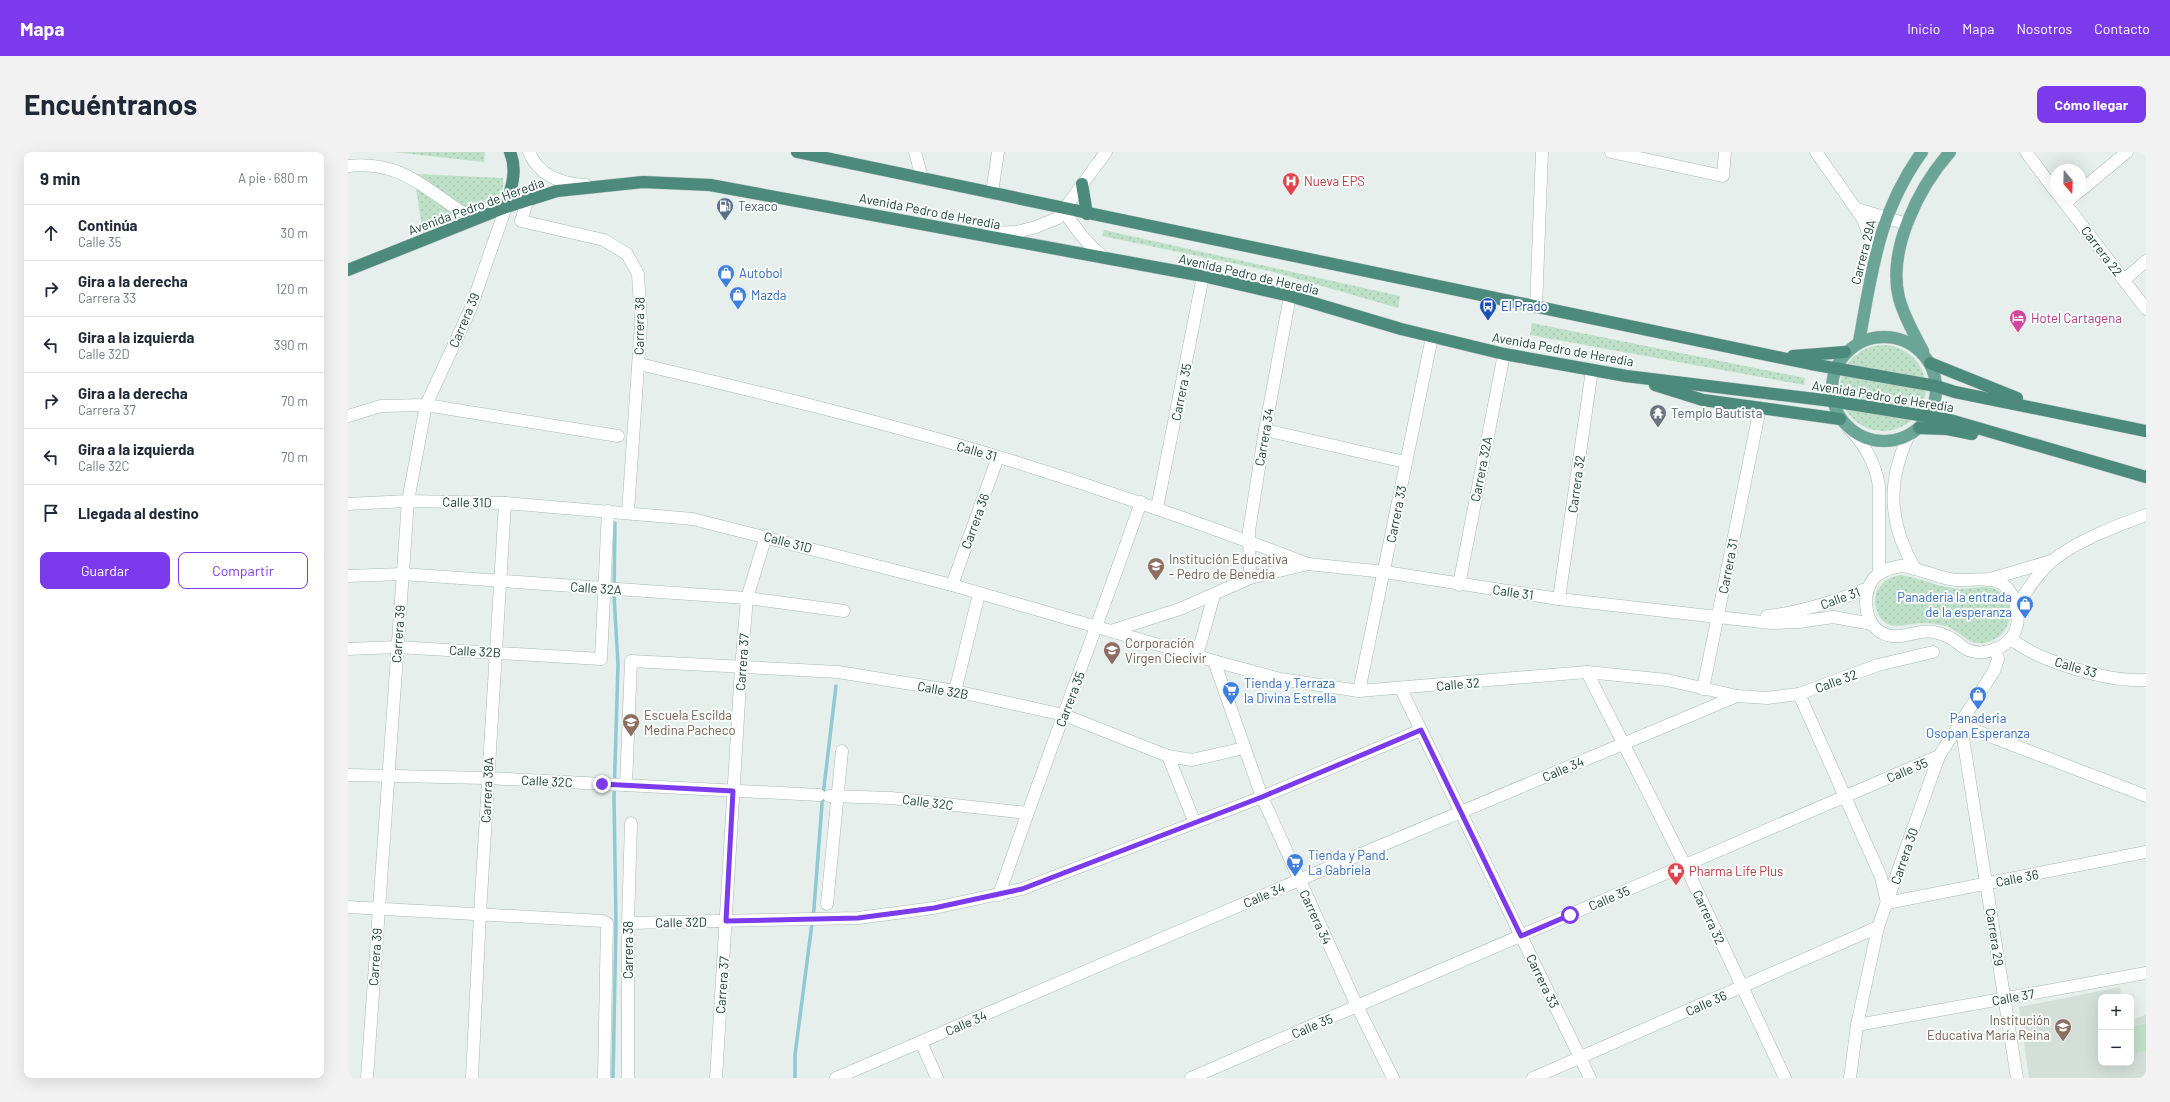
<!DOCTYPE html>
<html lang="es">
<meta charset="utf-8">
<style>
:root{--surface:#fff;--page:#f2f2f3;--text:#1f2937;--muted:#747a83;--line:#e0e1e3;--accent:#7c3aed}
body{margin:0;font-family:Barlow,sans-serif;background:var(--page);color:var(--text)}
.controls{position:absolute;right:12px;bottom:12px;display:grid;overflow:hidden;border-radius:8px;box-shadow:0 4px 16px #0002}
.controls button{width:36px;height:36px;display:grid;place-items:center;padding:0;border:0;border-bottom:1px solid var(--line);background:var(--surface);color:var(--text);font:20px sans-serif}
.compass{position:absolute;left:1702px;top:12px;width:36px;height:36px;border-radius:50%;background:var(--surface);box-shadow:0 4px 16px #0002;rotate:161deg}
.stop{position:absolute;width:12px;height:12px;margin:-9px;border:3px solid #7c3aed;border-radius:50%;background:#fff}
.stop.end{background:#7c3aed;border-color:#fff;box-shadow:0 1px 4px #0008}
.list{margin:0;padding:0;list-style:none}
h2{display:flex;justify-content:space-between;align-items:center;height:52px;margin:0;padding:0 16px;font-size:17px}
h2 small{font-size:13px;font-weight:400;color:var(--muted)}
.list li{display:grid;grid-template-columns:26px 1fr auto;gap:12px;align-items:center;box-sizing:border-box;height:56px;padding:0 16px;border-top:1px solid var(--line)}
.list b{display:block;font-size:15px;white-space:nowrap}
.list p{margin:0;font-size:13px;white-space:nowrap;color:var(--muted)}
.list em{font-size:13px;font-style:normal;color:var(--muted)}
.actions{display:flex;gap:8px;padding:12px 16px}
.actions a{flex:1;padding:9px 0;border:1px solid var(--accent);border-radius:8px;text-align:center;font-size:14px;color:var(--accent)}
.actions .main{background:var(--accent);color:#fff}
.icon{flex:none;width:22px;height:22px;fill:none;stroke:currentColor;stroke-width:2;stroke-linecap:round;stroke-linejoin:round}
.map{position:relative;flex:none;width:1798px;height:926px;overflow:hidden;border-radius:8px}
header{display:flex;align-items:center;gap:24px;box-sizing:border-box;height:56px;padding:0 20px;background:var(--accent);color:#fff}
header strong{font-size:19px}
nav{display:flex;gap:22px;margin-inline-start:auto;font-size:14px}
.intro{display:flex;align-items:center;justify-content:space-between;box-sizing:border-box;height:96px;padding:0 24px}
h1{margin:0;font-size:28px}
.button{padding:10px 18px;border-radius:8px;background:var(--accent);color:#fff;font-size:14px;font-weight:700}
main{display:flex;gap:24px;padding:0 24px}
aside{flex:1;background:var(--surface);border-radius:8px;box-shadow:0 4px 16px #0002}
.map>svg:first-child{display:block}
.built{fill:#d4dfda}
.green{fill:url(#green-dots)}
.pitch{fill:#bfe0c8}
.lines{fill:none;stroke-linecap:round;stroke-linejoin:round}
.stream{stroke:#8ec9d4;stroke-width:3.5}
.minor-casing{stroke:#a8b8b2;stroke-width:13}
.tertiary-casing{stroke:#a8b8b2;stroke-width:13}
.secondary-casing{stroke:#a4bbb3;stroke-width:13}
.primary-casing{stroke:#c2cac8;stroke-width:13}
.trunk-casing{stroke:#c2cac8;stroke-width:13}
.minor{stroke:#fff;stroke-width:12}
.tertiary{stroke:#fff;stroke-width:12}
.secondary{stroke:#fff;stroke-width:12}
.primary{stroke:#6aa596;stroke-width:12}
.trunk{stroke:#4c8a7c;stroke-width:12}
.route{stroke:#7c3aed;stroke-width:5}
.labels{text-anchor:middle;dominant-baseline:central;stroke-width:4;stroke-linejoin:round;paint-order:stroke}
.health-label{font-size:13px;fill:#be3a42;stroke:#f7fbf9;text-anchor:start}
.street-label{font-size:13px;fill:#24423a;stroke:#f7fbf9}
.service-label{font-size:13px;fill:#4e5e75;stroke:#f7fbf9;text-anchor:start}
.shop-label{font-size:13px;fill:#366cbe;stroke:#f7fbf9;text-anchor:start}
.transit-label{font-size:13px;fill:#164399;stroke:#f7fbf9;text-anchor:start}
.hotel-label{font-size:13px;fill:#b23c85;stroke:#f7fbf9;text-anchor:start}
.worship-label{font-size:13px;fill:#5b616d;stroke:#f7fbf9;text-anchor:start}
.education-label{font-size:13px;fill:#785e54;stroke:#f7fbf9;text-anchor:start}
</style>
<header>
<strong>Mapa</strong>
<nav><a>Inicio</a><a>Mapa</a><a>Nosotros</a><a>Contacto</a></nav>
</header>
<div class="intro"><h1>Encuéntranos</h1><a class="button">Cómo llegar</a></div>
<main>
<aside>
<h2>9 min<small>A pie · 680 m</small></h2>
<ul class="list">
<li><svg class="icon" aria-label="ahead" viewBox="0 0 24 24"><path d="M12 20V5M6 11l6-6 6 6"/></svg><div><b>Continúa</b><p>Calle 35</p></div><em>30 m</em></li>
<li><svg class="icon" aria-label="right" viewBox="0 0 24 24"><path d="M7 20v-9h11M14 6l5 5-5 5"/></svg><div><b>Gira a la derecha</b><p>Carrera 33</p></div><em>120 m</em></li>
<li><svg class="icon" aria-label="left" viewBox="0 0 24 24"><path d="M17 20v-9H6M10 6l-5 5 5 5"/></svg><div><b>Gira a la izquierda</b><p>Calle 32D</p></div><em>390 m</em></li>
<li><svg class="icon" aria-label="right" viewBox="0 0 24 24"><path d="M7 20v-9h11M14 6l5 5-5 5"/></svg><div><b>Gira a la derecha</b><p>Carrera 37</p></div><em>70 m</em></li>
<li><svg class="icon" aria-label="left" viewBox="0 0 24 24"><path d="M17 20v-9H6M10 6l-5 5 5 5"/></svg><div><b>Gira a la izquierda</b><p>Calle 32C</p></div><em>70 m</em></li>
<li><svg class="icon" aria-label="arrive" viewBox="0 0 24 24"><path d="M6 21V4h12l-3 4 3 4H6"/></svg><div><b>Llegada al destino</b></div></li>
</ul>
<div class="actions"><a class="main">Guardar</a><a>Compartir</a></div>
</aside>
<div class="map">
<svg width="1798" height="926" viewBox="0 0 1798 926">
<defs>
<pattern id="green-dots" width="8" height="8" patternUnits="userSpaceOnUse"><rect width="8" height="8" fill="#bfe0c8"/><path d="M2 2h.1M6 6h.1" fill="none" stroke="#a4c1ad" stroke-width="1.8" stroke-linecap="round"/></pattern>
</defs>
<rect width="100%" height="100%" fill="#e6efeb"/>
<path class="built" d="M 1772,835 L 1773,845 L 1753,845 L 1753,911 L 1783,911 L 1783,868 L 1798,863 L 1798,926 L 1681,926 L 1671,855 Z"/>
<g class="green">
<path d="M 46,0 L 137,0 L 136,10 Z"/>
<path d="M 70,22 L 155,26 C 156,37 154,43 144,49 C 138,54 123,60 115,57 C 101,51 82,32 70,22 Z"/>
<path d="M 68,36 L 112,65 L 75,82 Z"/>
<path d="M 756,78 L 1052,144 L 1050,156 L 922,119 L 754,84 Z"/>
<path d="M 1184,171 L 1457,226 L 1456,233 L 1182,183 Z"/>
<circle cx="1535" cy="236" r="43"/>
<path d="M 1553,423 C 1573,426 1592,436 1612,437 C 1623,437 1640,432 1649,438 C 1674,454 1661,490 1633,491 C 1619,492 1610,478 1598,474 C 1590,472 1582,471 1574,471 C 1557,472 1535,482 1528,456 C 1526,450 1527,441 1531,436 C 1537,427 1543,425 1553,423 Z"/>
</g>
<path class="pitch" d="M 1798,872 L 1798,899 L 1786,901 L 1783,875 Z"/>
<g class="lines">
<g class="stream">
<path d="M 265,926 L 268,773 L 266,646 L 270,512 L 266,444 L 267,371"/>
<path d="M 447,926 L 447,903 L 466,756 L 474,652 L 488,534"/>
</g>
<g class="minor-casing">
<g id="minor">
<path d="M 567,0 L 574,26"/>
<path d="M 1263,0 L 1375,24 L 1377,0"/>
<path d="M 1468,0 L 1515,67 L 1527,101"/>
<path d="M 0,14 C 51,9 73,33 112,59 L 121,63 L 137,63"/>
<path d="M 1732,39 L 1779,0"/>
<path d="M 644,41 L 650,0"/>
<path d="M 180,47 L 173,69 L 256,88 L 279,102 L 290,122 L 293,171 L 280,360"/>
<path d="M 1717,51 L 1728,42"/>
<path d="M 1509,57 L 1559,72"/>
<path d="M 1776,128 L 1798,109"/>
<path d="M 1188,155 L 1194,0"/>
<path d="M 291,212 C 411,240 532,269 651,305 C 755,337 858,373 960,412"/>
<path d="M 0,264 L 33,254 L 78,253 L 270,284"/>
<path d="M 917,278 L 1057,310"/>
<path d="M 809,356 L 855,124"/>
<path d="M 0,424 L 54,422 L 399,446 L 496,459"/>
<path d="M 902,426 L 901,379 L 917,278 L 942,144"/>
<path d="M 604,433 L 650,305"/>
<path d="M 1111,433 L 1156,202"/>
<path d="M 1211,447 L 1244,218"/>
<path d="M 0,497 L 49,495 L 253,507 L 260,359"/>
<path d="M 849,504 L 866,443"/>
<path d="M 866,509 L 932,527 L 1011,539 L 1239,520 L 1319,528 L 1389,544 L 1419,546 L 1451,542 L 1530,513 L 1585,500"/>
<path d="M 1239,520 L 1337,713 L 1437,926"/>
<path d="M 1053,537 L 1242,926"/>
<path d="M 1355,537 L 1412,256"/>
<path d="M 607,539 L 631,442"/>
<path d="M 1011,539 L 1084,185"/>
<path d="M 1451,542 L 1533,725 L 1539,751 L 1798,700"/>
<path d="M 1613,573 L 1669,926"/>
<path d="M 1613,573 L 1798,644"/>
<path d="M 820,604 L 847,671"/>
<path d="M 0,623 L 140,626 L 471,643"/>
<path d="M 278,633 L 283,509 L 490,520 L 607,539 L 716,563 L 820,604 L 844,608 L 896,596"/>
<path d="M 481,644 L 543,646 L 679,661"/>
<path d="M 651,743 C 696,611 747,482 793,350"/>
<path d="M 479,752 L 494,599"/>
<path d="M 0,755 L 255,769 L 259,771 L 256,926"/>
<path d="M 280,771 L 510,766 L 586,756 L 674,737 L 914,645 L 1073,578"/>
<path d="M 1509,873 L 1798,821"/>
<path d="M 573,890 L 589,926"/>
<path d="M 19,926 L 60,349"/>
<path d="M 124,926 L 132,762 L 157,351"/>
<path d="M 280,926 L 280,771 L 283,671"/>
<path d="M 368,926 L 393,516 L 399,446 L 418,384"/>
<path d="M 488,926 L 951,728 L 1389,544"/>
<path d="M 843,926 L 1009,854"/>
</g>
</g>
<g class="tertiary-casing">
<g id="tertiary">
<path d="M 1678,0 L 1708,40"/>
<path d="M 1710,42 L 1798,157"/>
<path d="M 715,56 C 726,76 738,91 755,105"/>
<path d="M 638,81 L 669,80 L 688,75 L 710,66 L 758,0"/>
<path d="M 60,349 L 78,253 L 122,158 L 158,55"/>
<path d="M 0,352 L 60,349 L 157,351 L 345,367 L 604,433 L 866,509 L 914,645 L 1009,854 L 1045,926"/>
<path d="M 1639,428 L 1703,409"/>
<path d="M 1668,456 C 1678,440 1689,422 1704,409 C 1728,389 1768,374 1798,363"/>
<path d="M 1419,464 C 1455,460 1486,450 1520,436"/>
<path d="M 763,479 L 832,457 L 902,426 L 960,412 L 1037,420 L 1211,447 L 1423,471 L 1451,470 L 1485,465 L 1524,472"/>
<path d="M 1662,487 C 1672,493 1682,500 1692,504 C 1722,517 1766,530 1798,528"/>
<path d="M 1009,854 L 1591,604"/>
<path d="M 1185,926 L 1530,775"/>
</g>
</g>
<g class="secondary-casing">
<g id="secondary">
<path d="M 181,0 C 191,24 213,32 238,33"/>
<path d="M 1499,274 C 1516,292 1527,309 1531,334 L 1531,422"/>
<path d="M 1561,283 C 1538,331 1541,372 1567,417"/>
<path d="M 1553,414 C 1572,416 1589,426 1608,428 C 1622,429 1640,424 1653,431 C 1667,439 1673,463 1668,477 C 1662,497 1631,507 1615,495 C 1607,488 1597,482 1586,480 C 1571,477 1558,486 1544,484 C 1518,481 1512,447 1524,429 C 1530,419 1542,416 1553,414 Z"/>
<path d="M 1502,926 L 1509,873 L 1530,775 L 1591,604 L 1646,519 L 1650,507 L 1647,497"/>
</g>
</g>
<g class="primary-casing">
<g id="primary">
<circle cx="1536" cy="237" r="52"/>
<path d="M 1511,190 C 1524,119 1530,61 1574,0"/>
<path d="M 1575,199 C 1566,182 1556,165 1551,146 C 1539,98 1571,35 1602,0"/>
</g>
</g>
<g class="trunk-casing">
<g id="trunk">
<path d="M 449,0 L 1463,212 L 1588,234 L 1607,240 L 1798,279"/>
<path d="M 734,32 L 739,62"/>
<path d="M 158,55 C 163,36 170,19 162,0"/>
<path d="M 0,118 L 158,55 L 209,39 L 295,30 L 362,33 L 855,124 L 942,144 L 1053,177 L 1156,202 L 1278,224 L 1484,249 L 1602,268 L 1798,325"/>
<path d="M 1445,204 L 1497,200"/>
<path d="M 1582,211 L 1669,246"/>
<path d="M 1307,233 L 1355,248 L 1492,267"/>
<path d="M 1571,276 L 1599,277 L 1624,282"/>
</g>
</g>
<use href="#minor" class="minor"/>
<use href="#tertiary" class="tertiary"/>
<use href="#secondary" class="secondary"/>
<use href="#primary" class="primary"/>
<use href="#trunk" class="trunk"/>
</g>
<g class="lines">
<path class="route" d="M 254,632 L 385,639 L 378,769 L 510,766 L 586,756 L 674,737 L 914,645 L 1073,578 L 1173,784 L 1222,763"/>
</g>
<defs>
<g id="hospital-pin" transform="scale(0.9)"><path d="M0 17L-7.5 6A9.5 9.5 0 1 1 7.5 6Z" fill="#e0444e" stroke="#f7fbf9"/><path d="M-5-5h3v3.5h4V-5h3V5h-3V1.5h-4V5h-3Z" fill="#fff"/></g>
<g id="fuel-pin" transform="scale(0.9)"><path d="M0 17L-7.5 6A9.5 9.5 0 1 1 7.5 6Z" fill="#5c6f8a" stroke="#f7fbf9"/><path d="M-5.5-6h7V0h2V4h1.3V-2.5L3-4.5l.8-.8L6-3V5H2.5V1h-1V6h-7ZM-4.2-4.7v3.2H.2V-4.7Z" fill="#fff"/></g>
<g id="shop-pin" transform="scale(0.9)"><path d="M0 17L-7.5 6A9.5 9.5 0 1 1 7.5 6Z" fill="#3f7fe0" stroke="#f7fbf9"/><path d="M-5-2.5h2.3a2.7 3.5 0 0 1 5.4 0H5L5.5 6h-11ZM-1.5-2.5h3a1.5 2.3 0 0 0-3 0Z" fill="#fff"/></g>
<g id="bus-pin" transform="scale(0.9)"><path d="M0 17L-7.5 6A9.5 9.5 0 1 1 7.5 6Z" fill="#1a4fb4" stroke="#f7fbf9"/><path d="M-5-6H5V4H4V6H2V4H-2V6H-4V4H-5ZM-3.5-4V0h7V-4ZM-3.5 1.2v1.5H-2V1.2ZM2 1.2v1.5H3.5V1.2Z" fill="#fff"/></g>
<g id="hotel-pin" transform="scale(0.9)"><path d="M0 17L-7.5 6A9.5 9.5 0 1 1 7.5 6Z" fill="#d1479c" stroke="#f7fbf9"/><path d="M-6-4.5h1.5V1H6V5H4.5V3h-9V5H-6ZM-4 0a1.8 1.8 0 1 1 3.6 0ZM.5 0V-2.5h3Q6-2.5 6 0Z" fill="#fff"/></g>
<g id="temple-pin" transform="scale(0.9)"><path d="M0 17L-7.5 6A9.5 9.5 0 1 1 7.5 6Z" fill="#6b7280" stroke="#f7fbf9"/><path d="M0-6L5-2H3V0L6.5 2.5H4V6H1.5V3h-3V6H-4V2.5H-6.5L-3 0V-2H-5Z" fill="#fff"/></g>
<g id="school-pin" transform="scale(0.9)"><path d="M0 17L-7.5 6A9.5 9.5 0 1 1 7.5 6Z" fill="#8d6e63" stroke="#f7fbf9"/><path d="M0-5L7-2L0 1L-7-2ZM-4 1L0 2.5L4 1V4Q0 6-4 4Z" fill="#fff"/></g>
<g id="supermarket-pin" transform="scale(0.9)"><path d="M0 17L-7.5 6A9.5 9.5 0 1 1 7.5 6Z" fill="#3f7fe0" stroke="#f7fbf9"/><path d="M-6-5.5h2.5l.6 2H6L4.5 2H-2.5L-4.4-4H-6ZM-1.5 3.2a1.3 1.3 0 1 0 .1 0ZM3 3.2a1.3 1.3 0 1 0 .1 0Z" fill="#fff"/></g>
<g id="pharmacy-pin" transform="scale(0.9)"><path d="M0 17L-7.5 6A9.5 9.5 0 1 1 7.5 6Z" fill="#e0444e" stroke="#f7fbf9"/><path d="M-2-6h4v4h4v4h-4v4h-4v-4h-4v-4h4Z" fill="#fff"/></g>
</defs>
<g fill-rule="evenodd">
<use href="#hospital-pin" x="943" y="29"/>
<use href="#fuel-pin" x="377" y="54"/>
<use href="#shop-pin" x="378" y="121"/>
<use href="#shop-pin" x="390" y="143"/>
<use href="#bus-pin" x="1140" y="154"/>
<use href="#hotel-pin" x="1670" y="166"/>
<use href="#temple-pin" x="1310" y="261"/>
<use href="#school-pin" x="808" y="414"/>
<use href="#shop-pin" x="1677" y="452"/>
<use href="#school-pin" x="764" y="498"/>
<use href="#supermarket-pin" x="883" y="538"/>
<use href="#shop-pin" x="1630" y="543"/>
<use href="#school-pin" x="283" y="570"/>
<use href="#supermarket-pin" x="947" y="710"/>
<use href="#pharmacy-pin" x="1328" y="719"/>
<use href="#school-pin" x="1715" y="875"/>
</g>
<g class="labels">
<g class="health-label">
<text x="956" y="29">Nueva EPS</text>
<text x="1341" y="719">Pharma Life Plus</text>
</g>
<g class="street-label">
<text transform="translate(128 54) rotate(-20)">Avenida Pedro de Heredia</text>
<text transform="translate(582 59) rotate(11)">Avenida Pedro de Heredia</text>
<text transform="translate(1754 99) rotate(53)">Carrera 22</text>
<text transform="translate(1515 100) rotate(-76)">Carrera 29A</text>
<text transform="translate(901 122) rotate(13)">Avenida Pedro de Heredia</text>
<text transform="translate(116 168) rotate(-67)">Carrera 39</text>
<text transform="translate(291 174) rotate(-89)">Carrera 38</text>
<text transform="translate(1215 197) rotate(10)">Avenida Pedro de Heredia</text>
<text transform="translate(833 240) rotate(-79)">Carrera 35</text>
<text transform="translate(1535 244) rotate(9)">Avenida Pedro de Heredia</text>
<text transform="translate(916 285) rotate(-80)">Carrera 34</text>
<text transform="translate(629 299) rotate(16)">Calle 31</text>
<text transform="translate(1133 317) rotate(-79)">Carrera 32A</text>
<text transform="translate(1228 332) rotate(-82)">Carrera 32</text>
<text transform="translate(119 350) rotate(1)">Calle 31D</text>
<text transform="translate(1048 362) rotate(-79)">Carrera 33</text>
<text transform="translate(627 369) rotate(-70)">Carrera 36</text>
<text transform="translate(440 390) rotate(15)">Calle 31D</text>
<text transform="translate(1380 414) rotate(-79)">Carrera 31</text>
<text transform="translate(248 436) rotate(4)">Calle 32A</text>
<text transform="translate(1165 440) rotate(8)">Calle 31</text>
<text transform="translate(1492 446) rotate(-20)">Calle 31</text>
<text transform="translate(50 482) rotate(-86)">Carrera 39</text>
<text transform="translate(127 499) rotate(3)">Calle 32B</text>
<text transform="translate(394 510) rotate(-86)">Carrera 37</text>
<text transform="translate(1728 515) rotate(16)">Calle 33</text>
<text transform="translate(1488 529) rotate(-20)">Calle 32</text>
<text transform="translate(1110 532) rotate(-5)">Calle 32</text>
<text transform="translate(595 538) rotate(10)">Calle 32B</text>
<text transform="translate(722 547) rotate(-69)">Carrera 35</text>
<text transform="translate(1215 617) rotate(-23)">Calle 34</text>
<text transform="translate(1559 618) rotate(-23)">Calle 35</text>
<text transform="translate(199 629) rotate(3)">Calle 32C</text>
<text transform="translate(139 638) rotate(-87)">Carrera 38A</text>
<text transform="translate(580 650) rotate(7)">Calle 32C</text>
<text transform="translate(1556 704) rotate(-71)">Carrera 30</text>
<text transform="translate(1669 726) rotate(-11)">Calle 36</text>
<text transform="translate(916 743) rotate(-23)">Calle 34</text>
<text transform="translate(1261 746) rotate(-23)">Calle 35</text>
<text transform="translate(968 765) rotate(65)">Carrera 34</text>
<text transform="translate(1361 765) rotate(65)">Carrera 32</text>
<text transform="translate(333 770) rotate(-1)">Calle 32D</text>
<text transform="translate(1647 785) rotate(81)">Carrera 29</text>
<text transform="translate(280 798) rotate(-90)">Carrera 38</text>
<text transform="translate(27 805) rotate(-86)">Carrera 39</text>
<text transform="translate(1195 829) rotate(64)">Carrera 33</text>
<text transform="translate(374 833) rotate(-86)">Carrera 37</text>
<text transform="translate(1665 845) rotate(-10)">Calle 37</text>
<text transform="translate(1358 851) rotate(-24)">Calle 36</text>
<text transform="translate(618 871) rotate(-23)">Calle 34</text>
<text transform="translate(964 874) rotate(-23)">Calle 35</text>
</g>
<g class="service-label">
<text x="390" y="54">Texaco</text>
</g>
<g class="shop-label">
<text x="391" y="121">Autobol</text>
<text x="403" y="143">Mazda</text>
<text x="1664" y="445" text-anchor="end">Panadería la entrada<tspan x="1664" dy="15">de la esperanza</tspan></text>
<text x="896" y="531">Tienda y Terraza<tspan x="896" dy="15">la Divina Estrella</tspan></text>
<text x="1630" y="566" text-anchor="middle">Panaderia<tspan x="1630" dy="15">Osopan Esperanza</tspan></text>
<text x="960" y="703">Tienda y Pand.<tspan x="960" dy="15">La Gabriela</tspan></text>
</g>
<g class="transit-label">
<text x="1153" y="154">El Prado</text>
</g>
<g class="hotel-label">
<text x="1683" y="166">Hotel Cartagena</text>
</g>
<g class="worship-label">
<text x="1323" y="261">Templo Bautista</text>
</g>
<g class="education-label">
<text x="821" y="407">Institución Educativa<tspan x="821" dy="15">- Pedro de Benedia</tspan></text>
<text x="777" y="491">Corporación<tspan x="777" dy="15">Virgen Ciecivir</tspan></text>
<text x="296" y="563">Escuela Escilda<tspan x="296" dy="15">Medina Pacheco</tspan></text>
<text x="1702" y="868" text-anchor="end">Institución<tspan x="1702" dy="15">Educativa María Reina</tspan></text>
</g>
</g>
</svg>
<div class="controls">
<button>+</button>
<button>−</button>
</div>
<svg class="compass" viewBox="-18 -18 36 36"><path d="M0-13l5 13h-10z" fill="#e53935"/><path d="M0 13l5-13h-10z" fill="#747a83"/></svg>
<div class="stop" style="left:1222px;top:763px"></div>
<div class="stop end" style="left:254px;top:632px"></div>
</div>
</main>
